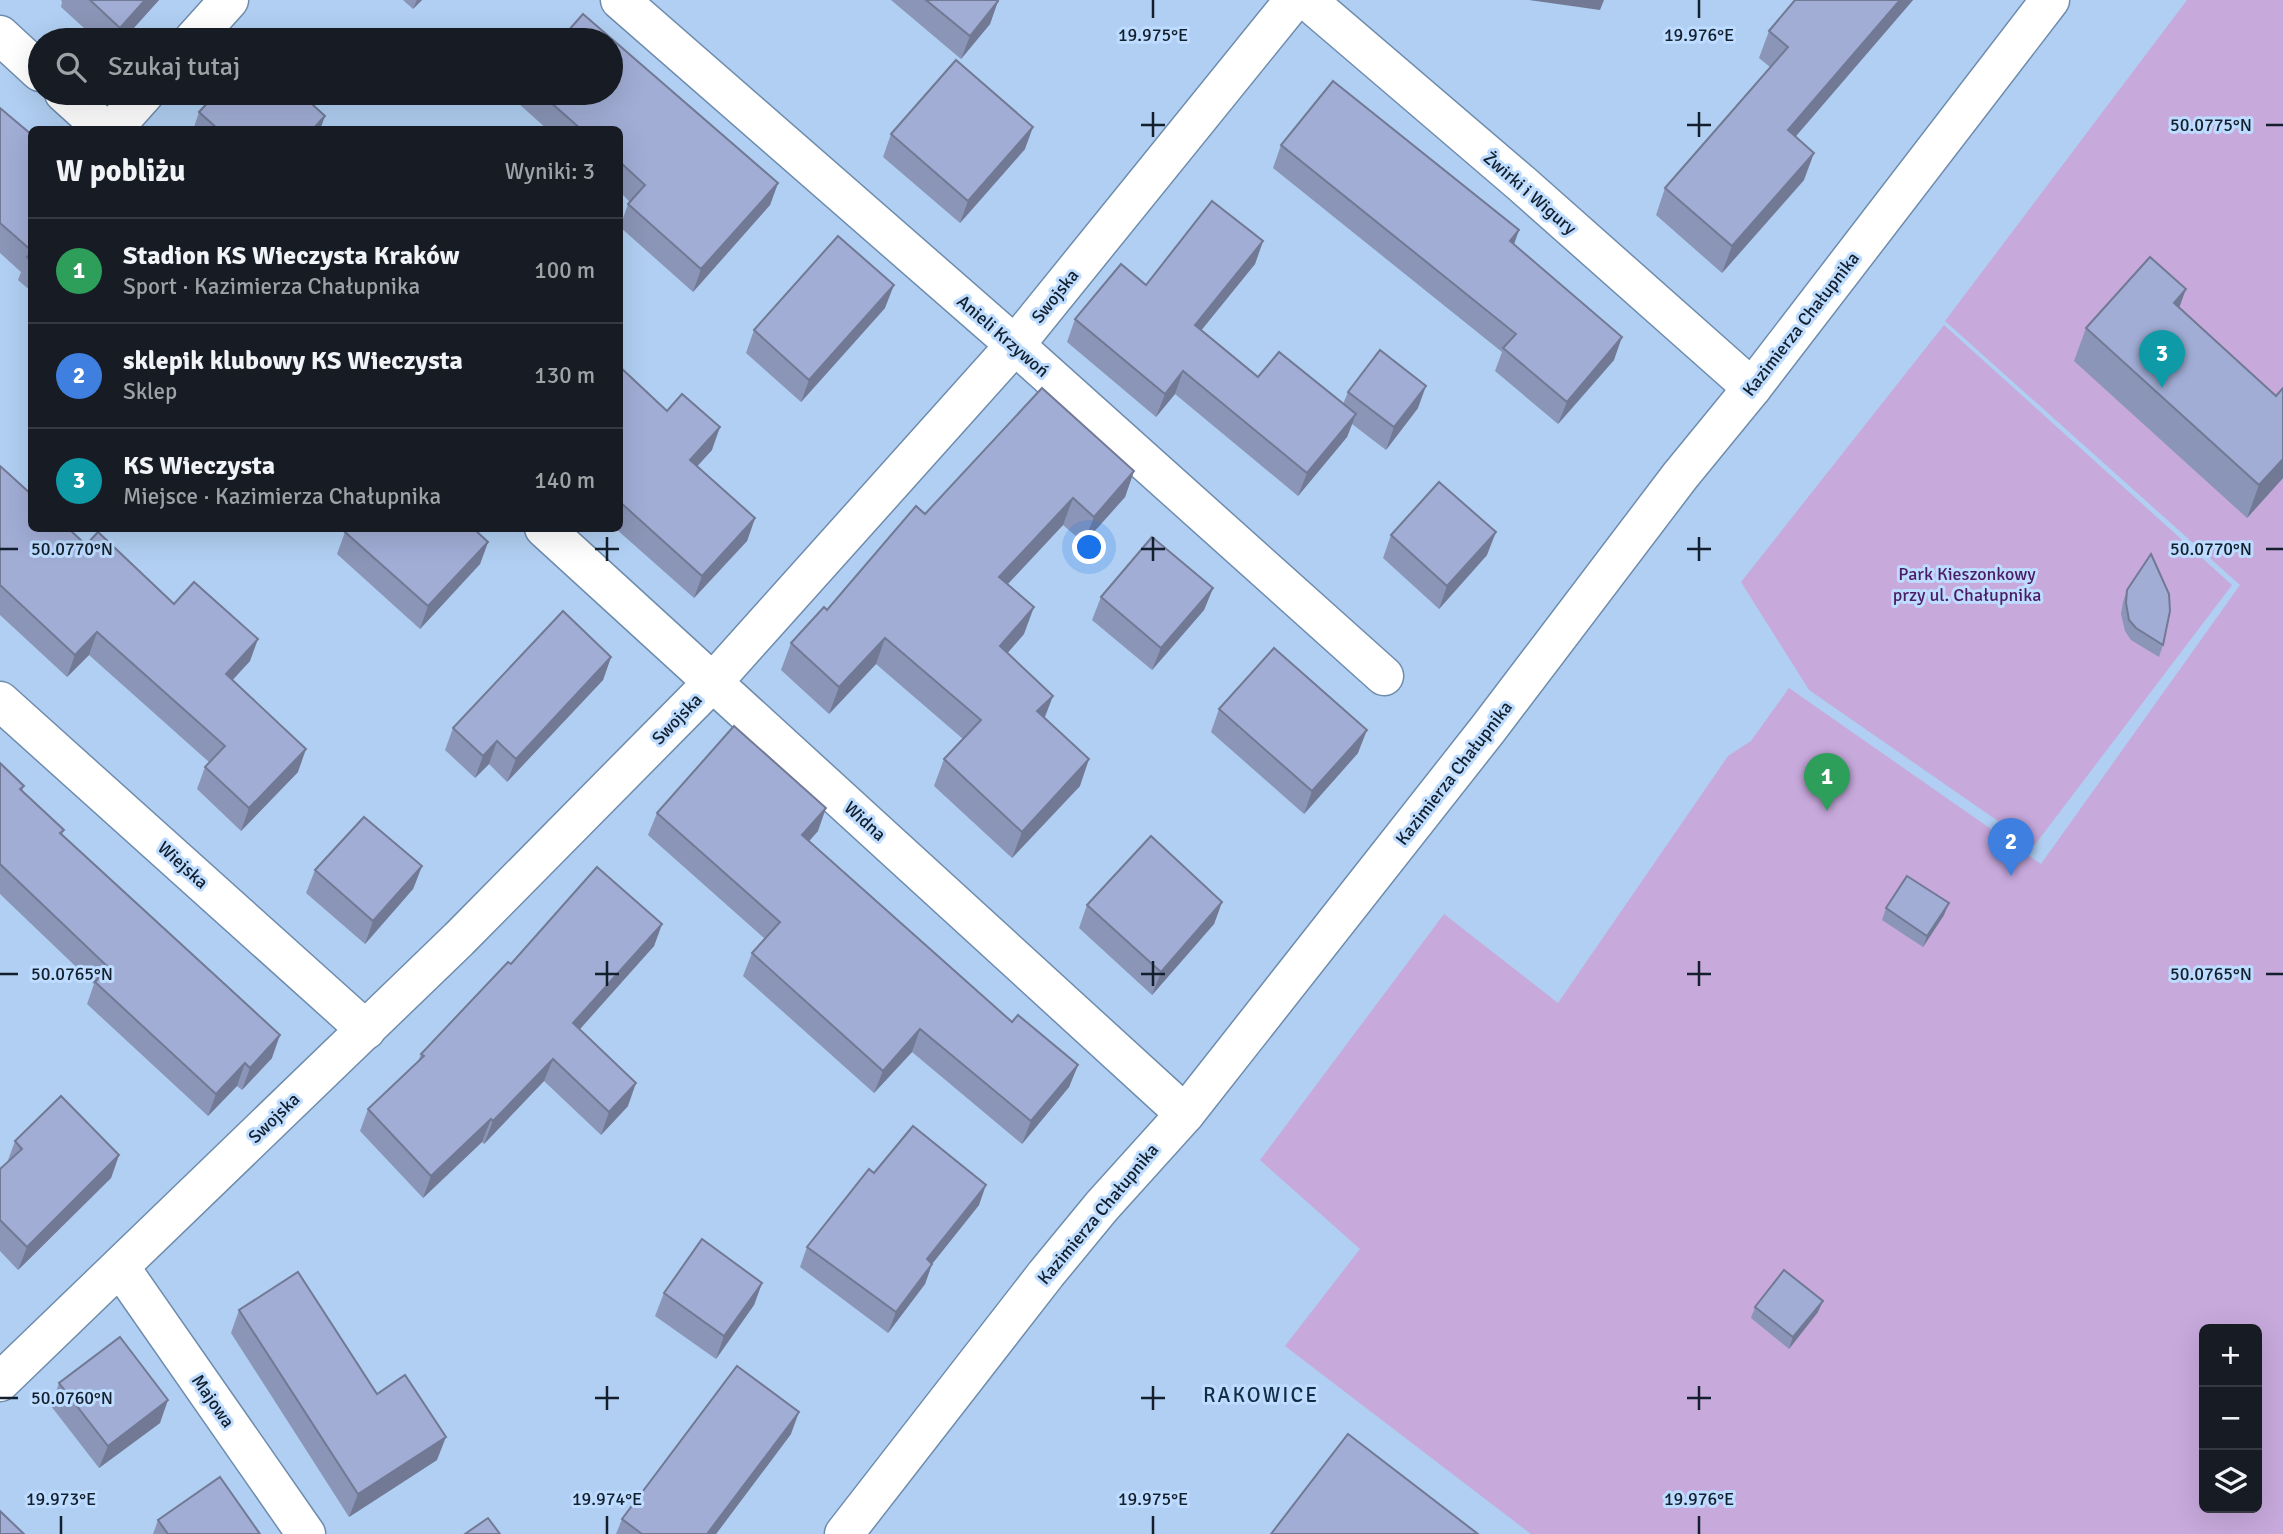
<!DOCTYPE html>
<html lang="pl">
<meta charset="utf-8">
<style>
:root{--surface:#171b24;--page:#242831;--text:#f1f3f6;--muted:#9ea1a6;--line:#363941;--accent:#2563eb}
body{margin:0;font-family:Signika,sans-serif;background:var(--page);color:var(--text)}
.controls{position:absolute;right:21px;bottom:21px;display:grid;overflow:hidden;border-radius:10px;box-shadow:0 7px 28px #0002}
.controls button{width:63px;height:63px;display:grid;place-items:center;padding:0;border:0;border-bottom:2px solid var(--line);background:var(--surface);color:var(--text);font:35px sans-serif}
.you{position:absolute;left:1090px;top:548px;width:24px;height:24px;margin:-18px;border:5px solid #fff;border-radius:50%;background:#1a73e8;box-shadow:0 0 0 10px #1a73e833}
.badge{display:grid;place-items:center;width:46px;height:46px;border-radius:50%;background:var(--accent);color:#fff;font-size:23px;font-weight:700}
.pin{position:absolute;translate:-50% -58px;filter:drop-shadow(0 2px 4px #0008)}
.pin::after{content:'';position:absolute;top:37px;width:24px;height:21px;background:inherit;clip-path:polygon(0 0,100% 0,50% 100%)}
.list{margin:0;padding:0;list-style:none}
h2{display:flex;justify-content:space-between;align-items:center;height:91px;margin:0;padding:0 28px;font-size:30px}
h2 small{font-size:23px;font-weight:400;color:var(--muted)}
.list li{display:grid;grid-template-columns:46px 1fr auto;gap:21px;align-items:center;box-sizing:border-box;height:105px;padding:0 28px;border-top:2px solid var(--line)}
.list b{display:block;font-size:26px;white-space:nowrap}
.list p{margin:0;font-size:23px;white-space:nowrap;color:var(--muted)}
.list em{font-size:23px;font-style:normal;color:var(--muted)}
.icon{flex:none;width:38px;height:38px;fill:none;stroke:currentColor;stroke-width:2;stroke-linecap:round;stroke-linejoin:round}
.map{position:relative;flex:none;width:2283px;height:1534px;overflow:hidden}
.search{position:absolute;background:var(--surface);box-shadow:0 7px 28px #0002;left:28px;top:28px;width:595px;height:77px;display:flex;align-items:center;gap:18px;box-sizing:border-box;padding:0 24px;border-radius:38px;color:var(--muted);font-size:26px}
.panel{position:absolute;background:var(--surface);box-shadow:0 7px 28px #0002;left:28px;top:126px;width:595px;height:406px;border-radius:10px}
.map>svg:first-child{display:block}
.green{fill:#c7a9dc;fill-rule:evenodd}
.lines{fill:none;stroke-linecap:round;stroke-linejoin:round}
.minor-casing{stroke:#6f8cac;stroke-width:41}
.minor{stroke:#fff;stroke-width:38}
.wall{fill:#8a95b7}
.shaded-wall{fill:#717995}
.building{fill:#a1add5;stroke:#717995;stroke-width:2}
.ticks{fill:none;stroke:#131f2c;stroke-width:2.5}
.labels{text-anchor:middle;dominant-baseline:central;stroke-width:6;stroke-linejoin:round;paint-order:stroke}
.street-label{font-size:18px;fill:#131f2c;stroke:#bddcff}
.park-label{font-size:18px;fill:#4b1c64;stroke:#bddcff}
.quarter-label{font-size:21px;letter-spacing:2px;fill:#132d47;stroke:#bddcff}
.ticks-label{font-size:18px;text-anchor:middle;fill:#131f2c;stroke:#bddcff;stroke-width:6;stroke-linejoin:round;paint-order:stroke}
</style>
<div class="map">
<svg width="2283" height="1534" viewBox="0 0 2283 1534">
<rect width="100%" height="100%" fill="#b0cff2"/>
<g class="green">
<path d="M 2187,0 L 2283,0 L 2283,1534 L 1531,1534 L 1285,1346 L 1360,1249 L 1260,1160 L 1444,914 L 1558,1003 L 1728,756 L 1751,741 L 1789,688 L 2041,864 L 2240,585 L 1945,321 ZM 2204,1329 L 2257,1329 L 2257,1508 L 2204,1508 Z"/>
<path d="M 1944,325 L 2232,585 L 2034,846 L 1809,690 L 1741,582 Z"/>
</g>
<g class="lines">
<g class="minor-casing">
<g id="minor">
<path d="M 620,0 L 1015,345 L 1384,676"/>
<path d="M 1307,0 L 1522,184 L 1752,388"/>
<path d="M 0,35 L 40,72"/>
<path d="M 193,40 L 229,0"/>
<path d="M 64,93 L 105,130"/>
<path d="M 112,130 L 145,93"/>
<path d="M 544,528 L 1185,1114"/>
<path d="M 0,701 L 366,1030"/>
<path d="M 120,1267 L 306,1534"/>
<path d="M 0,1382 L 459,939 L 713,682 L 1015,345 L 1294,0"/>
<path d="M 844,1534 L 1046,1274 L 1102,1206 L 1185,1114 L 1488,729 L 1680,476 L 1752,388 L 2050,0"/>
</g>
</g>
<use href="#minor" class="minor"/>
</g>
<g class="wall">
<path d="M 61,0 L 159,0 L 123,40 L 97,40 L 61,7 L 62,2 Z"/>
<path d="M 403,0 L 422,0 L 413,9 Z"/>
<path d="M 891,0 L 997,0 L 998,1 L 990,24 L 961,59 Z"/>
<path d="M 1795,0 L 1913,0 L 1795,137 L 1804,180 L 1722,273 L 1656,215 L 1665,188 L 1770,67 L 1759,58 L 1769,31 Z"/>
<path d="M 521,93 L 611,93 L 778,183 L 770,205 L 693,292 L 620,227 L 628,204 L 630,202 L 620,192 L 620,130 L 548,130 L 518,103 Z"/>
<path d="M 0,108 L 32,135 L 32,292 L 18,280 L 21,272 L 0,253 Z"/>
<path d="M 199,112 L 320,130 L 193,130 Z"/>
<path d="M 891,134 L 1025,149 L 960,223 L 883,157 Z"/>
<path d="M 1281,145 L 1514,244 L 1614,360 L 1558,424 L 1495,371 L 1502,352 L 1273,168 Z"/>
<path d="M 1263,241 L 1255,264 L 1201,330 L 1258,377 L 1343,404 L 1348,392 L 1418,408 L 1386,450 L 1352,424 L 1347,437 L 1298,496 L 1175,394 L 1156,417 L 1067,342 L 1075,319 L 1146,285 Z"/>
<path d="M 2180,307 L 2276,396 L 2283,388 L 2283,478 L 2247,518 L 2074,361 L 2086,328 Z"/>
<path d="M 885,308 L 801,402 L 746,353 L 754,330 Z"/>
<path d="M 620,367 L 667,411 L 712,450 L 697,466 L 755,518 L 747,541 L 694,598 L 615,528 L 620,528 Z"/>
<path d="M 0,466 L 86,545 L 174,604 L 250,661 L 232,680 L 298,772 L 241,831 L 197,789 L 205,767 L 209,762 L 89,655 L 67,677 L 0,615 Z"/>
<path d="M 1134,471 L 1125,497 L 1084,543 L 1063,525 L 1007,585 L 1024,634 L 1007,653 L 1045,718 L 1080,786 L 1012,858 L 934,786 L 944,759 L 963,739 L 876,664 L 829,714 L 781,670 L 791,643 L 827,610 L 925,514 Z"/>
<path d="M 345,532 L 488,542 L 480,564 L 420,629 L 337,554 Z"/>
<path d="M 1391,535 L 1487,555 L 1439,609 L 1383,558 Z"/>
<path d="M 1213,588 L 1204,610 L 1152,670 L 1092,620 L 1101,597 Z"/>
<path d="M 2127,590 L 2163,645 L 2159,657 L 2131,640 L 2125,631 L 2121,614 L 2123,602 Z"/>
<path d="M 611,657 L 603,680 L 507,782 L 489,764 L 475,778 L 445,750 L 453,728 Z"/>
<path d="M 1219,709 L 1358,753 L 1304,814 L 1211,732 Z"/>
<path d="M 0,763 L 24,786 L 22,791 L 64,830 L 62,835 L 272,1058 L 242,1090 L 237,1086 L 208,1116 L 87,1004 L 94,984 L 0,894 Z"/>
<path d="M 657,813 L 818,831 L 809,841 L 1012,1022 L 1078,1065 L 1069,1087 L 1022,1144 L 912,1052 L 874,1093 L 743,976 L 752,953 L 765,939 L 648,835 Z"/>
<path d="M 422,866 L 413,889 L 365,944 L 306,893 L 315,870 Z"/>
<path d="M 1222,902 L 1214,924 L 1152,995 L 1079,928 L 1087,905 Z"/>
<path d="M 1886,908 L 1944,915 L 1923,947 L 1882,920 Z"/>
<path d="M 662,924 L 654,946 L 579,1029 L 628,1106 L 601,1135 L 544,1081 L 484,1144 L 482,1142 L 423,1198 L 360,1131 L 368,1109 L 418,1062 L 421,1054 L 511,964 Z"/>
<path d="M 15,1141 L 119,1155 L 111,1178 L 18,1270 L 0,1251 L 0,1169 L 7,1163 Z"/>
<path d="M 979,1205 L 932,1264 L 925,1284 L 888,1333 L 800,1267 L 807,1247 Z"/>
<path d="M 762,1283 L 754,1305 L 716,1359 L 655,1316 L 664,1293 Z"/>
<path d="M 1755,1307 L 1818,1312 L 1789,1349 L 1751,1318 Z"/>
<path d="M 239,1310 L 377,1394 L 437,1460 L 349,1517 L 231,1333 Z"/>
<path d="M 59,1383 L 160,1423 L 99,1468 L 51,1406 Z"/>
<path d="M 791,1434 L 716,1534 L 616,1534 L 622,1519 Z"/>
<path d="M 158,1520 L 260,1534 L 153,1534 Z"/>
</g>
<g class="shaded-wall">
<path d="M 145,0 L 159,0 L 123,40 L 116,40 L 120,28 Z"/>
<path d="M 417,0 L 422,0 L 413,9 Z"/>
<path d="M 1529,0 L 1604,0 L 1600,10 Z"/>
<path d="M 1900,0 L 1913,0 L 1778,157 L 1788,130 Z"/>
<path d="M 998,1 L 990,24 L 961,59 L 970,36 Z"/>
<path d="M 325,116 L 320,130 L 312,130 Z"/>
<path d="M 1033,127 L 1025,149 L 960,223 L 968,201 Z"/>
<path d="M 1814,153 L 1804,180 L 1722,273 L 1732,246 Z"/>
<path d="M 778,183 L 770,205 L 693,292 L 701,269 Z"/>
<path d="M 1519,230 L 1511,253 L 1510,241 Z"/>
<path d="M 1263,241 L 1255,264 L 1187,348 L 1195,325 Z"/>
<path d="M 894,285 L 885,308 L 801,402 L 809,380 Z"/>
<path d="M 2186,289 L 2174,322 L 2174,303 Z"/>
<path d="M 1622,337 L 1614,360 L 1558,424 L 1567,402 Z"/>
<path d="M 1183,371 L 1175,394 L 1156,417 L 1165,394 Z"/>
<path d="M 1426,386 L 1418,408 L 1386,450 L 1394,427 Z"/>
<path d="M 1356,414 L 1347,437 L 1298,496 L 1307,473 Z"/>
<path d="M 720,427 L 712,450 L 682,483 L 690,460 Z"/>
<path d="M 2283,459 L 2283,478 L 2247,518 L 2259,485 Z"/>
<path d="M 1134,471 L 1125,497 L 1084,543 L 1094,517 Z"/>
<path d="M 1073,498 L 1063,525 L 989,604 L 999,577 Z"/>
<path d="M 755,518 L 747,541 L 694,598 L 702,576 Z"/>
<path d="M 1496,532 L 1487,555 L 1439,609 L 1447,586 Z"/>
<path d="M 488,542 L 480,564 L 420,629 L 428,606 Z"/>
<path d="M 1213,588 L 1204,610 L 1152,670 L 1161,648 Z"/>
<path d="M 1034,607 L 1024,634 L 990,673 L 1000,646 Z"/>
<path d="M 97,632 L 89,655 L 67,677 L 75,655 Z"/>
<path d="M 885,638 L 876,664 L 829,714 L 839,687 Z"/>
<path d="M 258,639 L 250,661 L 218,696 L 226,674 Z"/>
<path d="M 611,657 L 603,680 L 507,782 L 516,759 Z"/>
<path d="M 1053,696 L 1043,722 L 1037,711 Z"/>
<path d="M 1367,730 L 1358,753 L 1304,814 L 1312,791 Z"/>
<path d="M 497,741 L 489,764 L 475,778 L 483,756 Z"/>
<path d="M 306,749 L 298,772 L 241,831 L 249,808 Z"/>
<path d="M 1089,759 L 1080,786 L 1012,858 L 1022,832 Z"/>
<path d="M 826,808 L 818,831 L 794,858 L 802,835 Z"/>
<path d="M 422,866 L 413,889 L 365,944 L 373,921 Z"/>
<path d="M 1222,902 L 1214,924 L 1152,995 L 1161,972 Z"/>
<path d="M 1949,903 L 1944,915 L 1923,947 L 1927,936 Z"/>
<path d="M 662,924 L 654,946 L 565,1046 L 573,1023 Z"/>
<path d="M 920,1029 L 912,1052 L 874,1093 L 883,1071 Z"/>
<path d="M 280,1035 L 272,1058 L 242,1090 L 250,1068 Z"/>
<path d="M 553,1059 L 544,1081 L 484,1144 L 493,1121 Z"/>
<path d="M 245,1063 L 237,1086 L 208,1116 L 216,1094 Z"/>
<path d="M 1078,1065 L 1069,1087 L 1022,1144 L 1031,1121 Z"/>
<path d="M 636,1083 L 628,1106 L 601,1135 L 609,1112 Z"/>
<path d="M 491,1119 L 482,1142 L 423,1198 L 431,1176 Z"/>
<path d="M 119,1155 L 111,1178 L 18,1270 L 27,1247 Z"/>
<path d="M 986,1185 L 979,1205 L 932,1264 L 925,1284 L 888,1333 L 896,1312 L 927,1259 Z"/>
<path d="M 762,1283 L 754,1305 L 716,1359 L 724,1336 Z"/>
<path d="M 1823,1301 L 1818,1312 L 1789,1349 L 1793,1337 Z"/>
<path d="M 168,1400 L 160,1423 L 99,1468 L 108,1446 Z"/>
<path d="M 799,1412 L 791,1434 L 716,1534 L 707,1534 Z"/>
<path d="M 446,1437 L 437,1460 L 349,1517 L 358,1494 Z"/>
</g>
<g class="building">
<path d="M 90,0 L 145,0 L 120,28 Z"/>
<path d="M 926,0 L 997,0 L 998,1 L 970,36 Z"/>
<path d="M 1795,0 L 1900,0 L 1788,130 L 1814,153 L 1732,246 L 1665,188 L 1788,47 L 1769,31 Z"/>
<path d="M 583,14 L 778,183 L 701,269 L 628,204 L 645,185 L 620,162 L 620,130 L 582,130 L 540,93 L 611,93 L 611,40 L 560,40 Z"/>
<path d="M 956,60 L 1033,127 L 968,201 L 891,134 Z"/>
<path d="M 1333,81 L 1519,230 L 1510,241 L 1622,337 L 1567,402 L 1503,348 L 1516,334 L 1281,145 Z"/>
<path d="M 217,93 L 300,93 L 325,116 L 312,130 L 219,130 L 199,112 Z"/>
<path d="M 0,108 L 32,135 L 32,251 L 0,223 Z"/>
<path d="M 1212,201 L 1263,241 L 1195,325 L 1258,377 L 1279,352 L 1356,414 L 1307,473 L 1183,371 L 1165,394 L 1075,319 L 1121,264 L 1146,285 Z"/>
<path d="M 838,236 L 894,285 L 809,380 L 754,330 Z"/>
<path d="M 32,252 L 32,262 L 27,257 Z"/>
<path d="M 2150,257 L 2186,289 L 2174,303 L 2276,396 L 2283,388 L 2283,459 L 2259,485 L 2086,328 Z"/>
<path d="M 1380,350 L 1426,386 L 1394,427 L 1348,392 Z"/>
<path d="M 620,367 L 667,411 L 682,394 L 720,427 L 690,460 L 755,518 L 702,576 L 620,502 Z"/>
<path d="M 1042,388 L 1134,471 L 1094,517 L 1073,498 L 999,577 L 1034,607 L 1000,646 L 1053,696 L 1037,711 L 1089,759 L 1022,832 L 944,759 L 981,720 L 885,638 L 839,687 L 791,643 L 824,607 L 827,610 L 916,506 L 925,514 Z"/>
<path d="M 0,466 L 32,495 L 32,528 L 68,528 L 86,545 L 98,532 L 174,604 L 194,582 L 258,639 L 226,674 L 306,749 L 249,808 L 205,767 L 225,746 L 97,632 L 75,655 L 0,585 Z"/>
<path d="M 1439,482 L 1496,532 L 1447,586 L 1391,535 Z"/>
<path d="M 348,528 L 473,528 L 488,542 L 428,606 L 345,532 Z"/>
<path d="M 1152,537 L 1213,588 L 1161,648 L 1101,597 Z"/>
<path d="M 2151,554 L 2169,594 L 2170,611 L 2163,645 L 2136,628 L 2129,620 L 2126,603 L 2127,590 Z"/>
<path d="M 563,611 L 611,657 L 516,759 L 497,741 L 483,756 L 453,728 Z"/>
<path d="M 1274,648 L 1367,730 L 1312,791 L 1219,709 Z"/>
<path d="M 734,726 L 826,808 L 802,835 L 1012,1022 L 1018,1015 L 1078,1065 L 1031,1121 L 920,1029 L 883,1071 L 752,953 L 780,922 L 657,813 Z"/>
<path d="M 0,763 L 24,786 L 20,789 L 64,830 L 60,833 L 280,1035 L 250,1068 L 245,1063 L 216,1094 L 95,982 L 108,967 L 0,864 Z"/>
<path d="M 364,817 L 422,866 L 373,921 L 315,870 Z"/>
<path d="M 1151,836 L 1222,902 L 1161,972 L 1087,905 Z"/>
<path d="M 597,867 L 662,924 L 573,1023 L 636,1083 L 609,1112 L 553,1059 L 493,1121 L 491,1119 L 431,1176 L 368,1109 L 424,1056 L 421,1054 L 508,962 L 511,964 Z"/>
<path d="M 1907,876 L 1949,903 L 1927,936 L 1886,908 Z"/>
<path d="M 61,1096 L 119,1155 L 27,1247 L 0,1220 L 0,1169 L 22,1149 L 15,1141 Z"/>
<path d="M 913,1126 L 986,1185 L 927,1259 L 932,1264 L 896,1312 L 807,1247 L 869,1169 L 874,1173 Z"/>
<path d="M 702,1239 L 762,1283 L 724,1336 L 664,1293 Z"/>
<path d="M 1784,1270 L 1823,1301 L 1793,1337 L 1755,1307 Z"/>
<path d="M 298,1272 L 377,1394 L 405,1375 L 446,1437 L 358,1494 L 239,1310 Z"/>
<path d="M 120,1337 L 168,1400 L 108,1446 L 59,1383 Z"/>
<path d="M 737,1366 L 799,1412 L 707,1534 L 642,1534 L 622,1519 Z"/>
<path d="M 1348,1434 L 1478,1534 L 1271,1534 Z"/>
<path d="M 220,1477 L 260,1534 L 168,1534 L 158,1520 Z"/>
<path d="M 0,1511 L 24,1534 L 0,1534 Z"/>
<path d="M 488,1518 L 500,1534 L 465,1534 Z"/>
</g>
<path class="ticks" d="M 1153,0 L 1153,18M 1699,0 L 1699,18M 1153,112 L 1153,137M 1699,112 L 1699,137M 1141,125 L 1165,125M 1687,125 L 1711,125M 2266,125 L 2283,125M 607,537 L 607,561M 1153,537 L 1153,561M 1699,537 L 1699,561M 0,549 L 18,549M 595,549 L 619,549M 1141,549 L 1165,549M 1687,549 L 1711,549M 2266,549 L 2283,549M 607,961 L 607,986M 1153,961 L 1153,986M 1699,961 L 1699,986M 0,974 L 18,974M 595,974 L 619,974M 1141,974 L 1165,974M 1687,974 L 1711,974M 2266,974 L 2283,974M 607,1386 L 607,1410M 1153,1386 L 1153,1410M 1699,1386 L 1699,1410M 0,1398 L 18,1398M 595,1398 L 619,1398M 1141,1398 L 1165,1398M 1687,1398 L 1711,1398M 61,1516 L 61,1534M 607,1516 L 607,1534M 1153,1516 L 1153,1534M 1699,1516 L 1699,1534"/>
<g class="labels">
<g class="street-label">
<text transform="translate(1530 193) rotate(41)">Żwirki i Wigury</text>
<text transform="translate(1055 296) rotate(-51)">Swojska</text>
<text transform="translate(1801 324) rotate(-52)">Kazimierza Chałupnika</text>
<text transform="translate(1003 336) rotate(41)">Anieli Krzywoń</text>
<text transform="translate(677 719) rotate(-46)">Swojska</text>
<text transform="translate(1454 773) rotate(-52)">Kazimierza Chałupnika</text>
<text transform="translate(865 821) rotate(42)">Widna</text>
<text transform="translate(183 865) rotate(42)">Wiejska</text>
<text transform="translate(274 1118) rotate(-44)">Swojska</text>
<text transform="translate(1098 1214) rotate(-50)">Kazimierza Chałupnika</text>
<text transform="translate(213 1401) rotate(55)">Majowa</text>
</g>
<g class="park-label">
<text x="1967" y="574">Park Kieszonkowy<tspan x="1967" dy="21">przy ul. Chałupnika</tspan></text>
</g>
<g class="quarter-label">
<text x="1261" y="1395">RAKOWICE</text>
</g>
</g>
<g class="ticks-label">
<text x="1153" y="41">19.975°E</text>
<text x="1699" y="41">19.976°E</text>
<text x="2211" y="131">50.0775°N</text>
<text x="72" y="555">50.0770°N</text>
<text x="2211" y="555">50.0770°N</text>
<text x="72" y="980">50.0765°N</text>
<text x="2211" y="980">50.0765°N</text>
<text x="72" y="1404">50.0760°N</text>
<text x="61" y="1505">19.973°E</text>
<text x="607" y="1505">19.974°E</text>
<text x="1153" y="1505">19.975°E</text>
<text x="1699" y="1505">19.976°E</text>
</g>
</svg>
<div class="controls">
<button>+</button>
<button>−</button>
<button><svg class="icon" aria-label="layers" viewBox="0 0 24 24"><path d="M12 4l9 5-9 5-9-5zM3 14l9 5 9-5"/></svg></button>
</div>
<div class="you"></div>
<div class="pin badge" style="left:1827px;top:811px;background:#2e9e5b">1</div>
<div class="pin badge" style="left:2011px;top:876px;background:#3f7fe0">2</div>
<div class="pin badge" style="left:2162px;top:388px;background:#0f9aa8">3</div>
<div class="search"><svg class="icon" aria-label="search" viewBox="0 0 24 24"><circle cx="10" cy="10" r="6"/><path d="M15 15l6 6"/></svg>Szukaj tutaj</div>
<section class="panel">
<h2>W pobliżu<small>Wyniki: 3</small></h2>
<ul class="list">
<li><span class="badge" style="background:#2e9e5b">1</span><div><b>Stadion KS Wieczysta Kraków</b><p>Sport · Kazimierza Chałupnika</p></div><em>100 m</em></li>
<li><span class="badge" style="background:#3f7fe0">2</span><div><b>sklepik klubowy KS Wieczysta</b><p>Sklep</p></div><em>130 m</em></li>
<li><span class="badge" style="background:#0f9aa8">3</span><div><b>KS Wieczysta</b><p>Miejsce · Kazimierza Chałupnika</p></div><em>140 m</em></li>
</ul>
</section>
</div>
